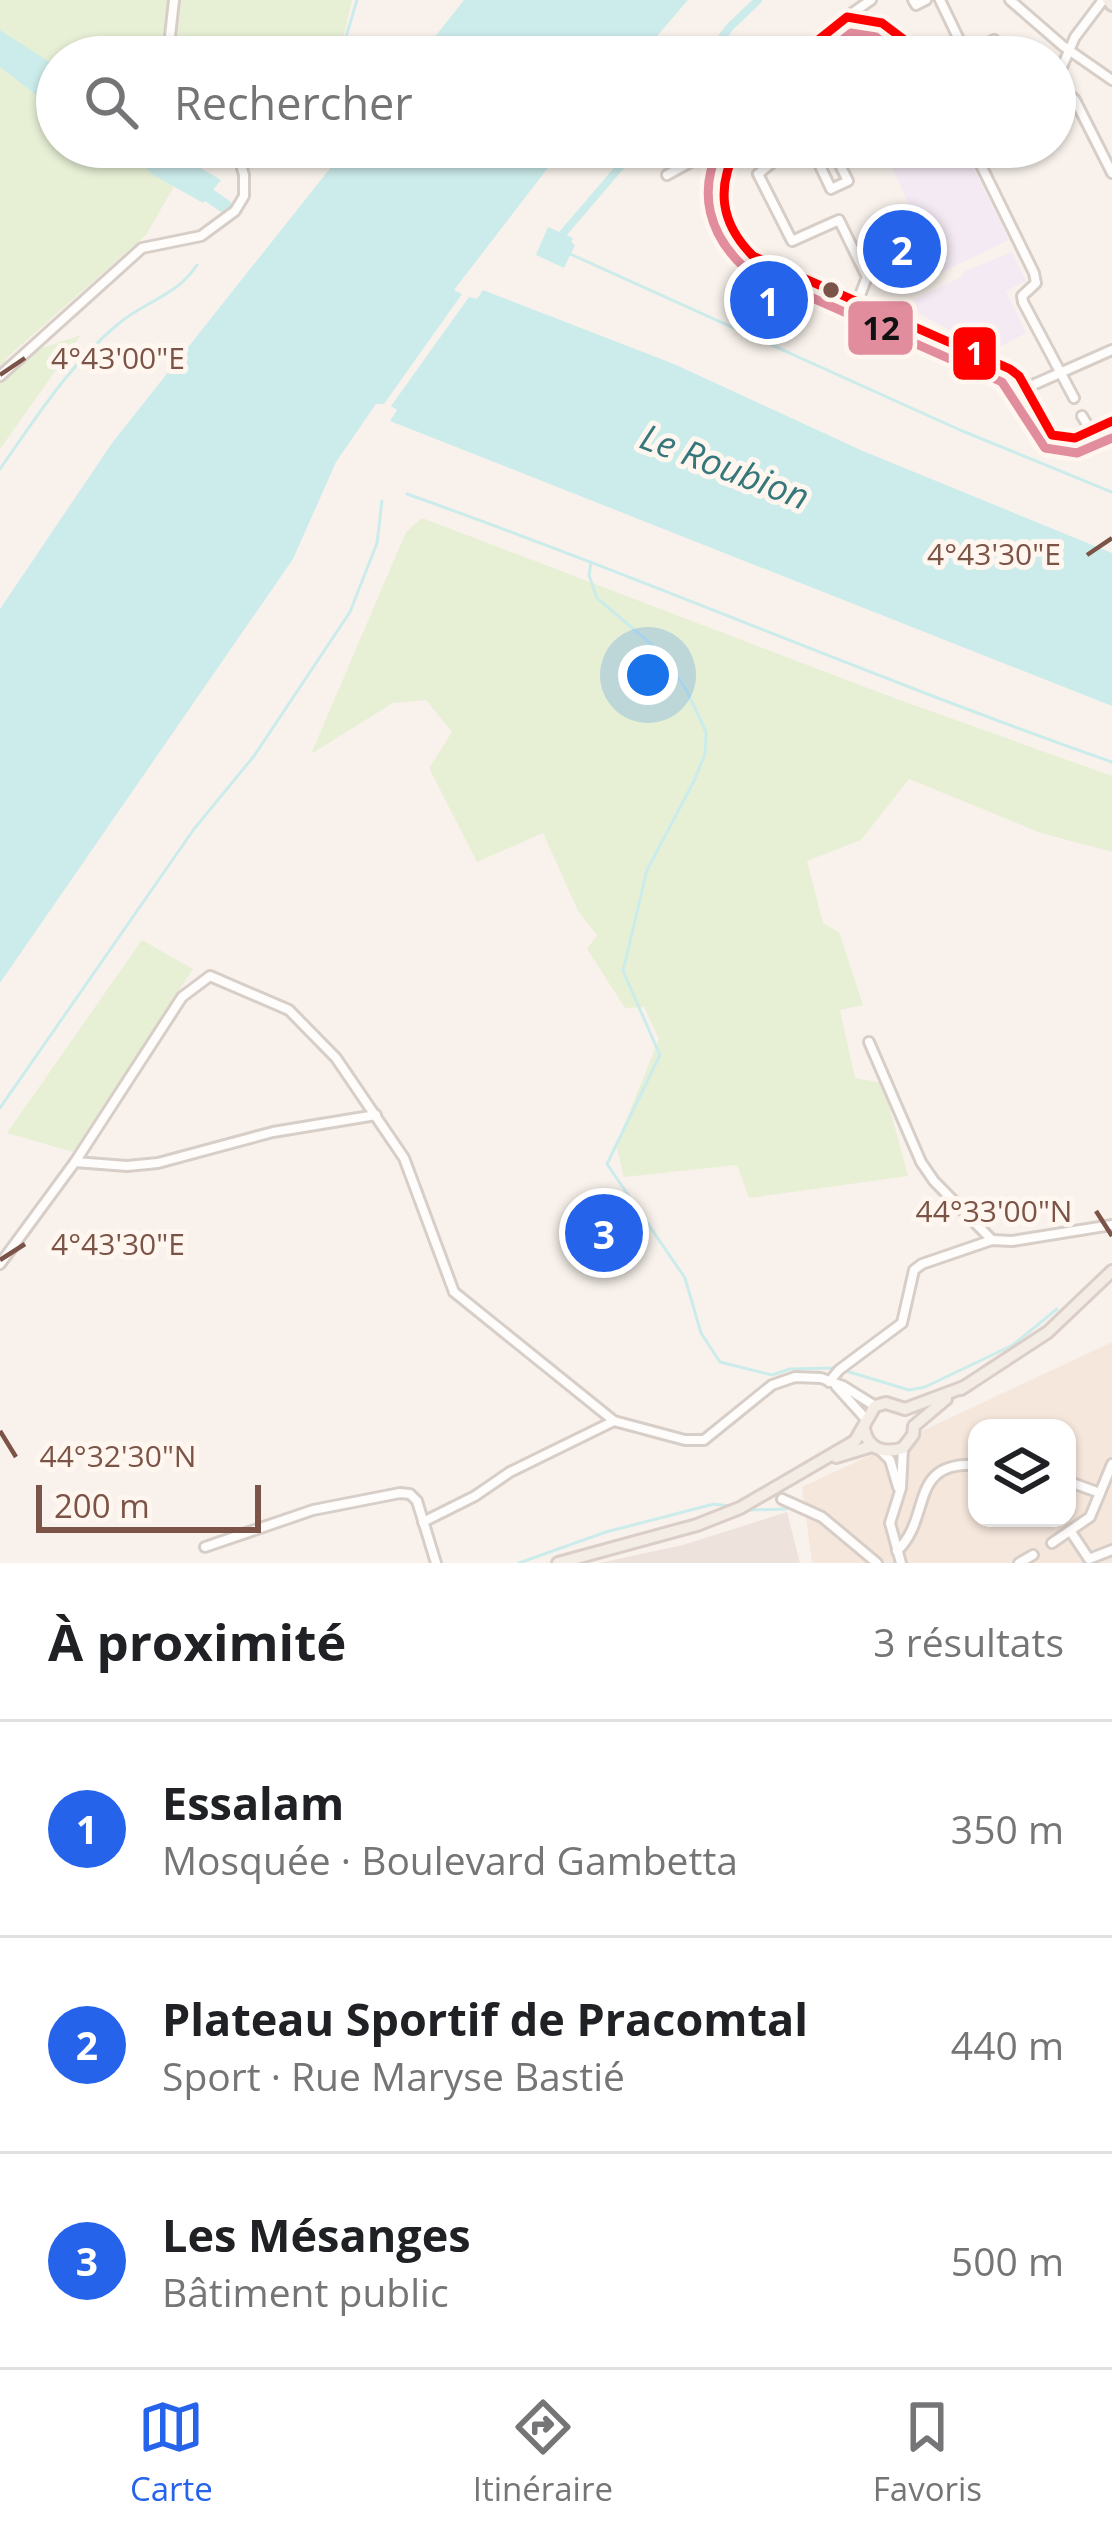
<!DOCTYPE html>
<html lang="fr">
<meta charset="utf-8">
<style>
:root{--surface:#fff;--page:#f6f6f6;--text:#202124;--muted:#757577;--line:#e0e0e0;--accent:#2563eb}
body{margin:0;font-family:"Open Sans",sans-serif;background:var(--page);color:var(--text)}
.controls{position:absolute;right:36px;bottom:36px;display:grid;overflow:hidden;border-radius:24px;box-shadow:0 3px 9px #0004}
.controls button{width:108px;height:108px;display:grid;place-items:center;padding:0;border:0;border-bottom:3px solid var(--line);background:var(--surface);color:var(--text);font:60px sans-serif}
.scale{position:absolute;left:36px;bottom:30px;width:225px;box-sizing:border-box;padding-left:12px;border:6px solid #7c5447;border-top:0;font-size:33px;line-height:42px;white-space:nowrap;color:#7c5447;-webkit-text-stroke:9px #fff7ef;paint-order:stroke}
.you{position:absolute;left:648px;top:675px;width:42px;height:42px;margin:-30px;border:9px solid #fff;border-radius:50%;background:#1a73e8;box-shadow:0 0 0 18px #1a73e833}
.badge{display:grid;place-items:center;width:78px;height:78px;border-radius:50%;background:var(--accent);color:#fff;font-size:39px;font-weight:700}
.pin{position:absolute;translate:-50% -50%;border:6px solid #fff;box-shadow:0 3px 12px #0006}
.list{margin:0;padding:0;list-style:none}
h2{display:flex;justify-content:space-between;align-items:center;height:156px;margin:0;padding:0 48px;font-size:51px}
h2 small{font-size:39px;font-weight:400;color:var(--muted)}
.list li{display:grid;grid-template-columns:78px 1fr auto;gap:36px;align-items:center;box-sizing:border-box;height:216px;padding:0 48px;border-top:3px solid var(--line)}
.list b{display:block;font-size:45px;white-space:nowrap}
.list p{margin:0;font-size:39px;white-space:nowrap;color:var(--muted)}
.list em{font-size:39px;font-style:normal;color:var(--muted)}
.icon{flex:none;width:66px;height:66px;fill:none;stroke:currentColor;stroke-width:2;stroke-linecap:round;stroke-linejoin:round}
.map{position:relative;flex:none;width:1112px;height:1563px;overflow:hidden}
.search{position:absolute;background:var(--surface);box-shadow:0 3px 9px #0004;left:36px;right:36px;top:36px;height:132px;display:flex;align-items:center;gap:30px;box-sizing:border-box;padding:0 42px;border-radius:66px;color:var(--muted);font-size:45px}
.sheet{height:804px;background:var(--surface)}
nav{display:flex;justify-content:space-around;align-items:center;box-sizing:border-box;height:168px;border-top:3px solid var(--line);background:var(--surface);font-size:33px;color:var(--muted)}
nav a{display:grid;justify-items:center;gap:6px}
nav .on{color:var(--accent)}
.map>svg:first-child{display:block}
.residential{fill:#f6e7dc;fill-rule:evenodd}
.industrial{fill:#ede2dc}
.education{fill:#f4eaf4}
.green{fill:#e7f0d5}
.water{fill:#cceceb}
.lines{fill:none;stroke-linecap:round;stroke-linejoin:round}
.stream{stroke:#cceceb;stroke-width:3}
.canal{stroke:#cceceb;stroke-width:8}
.river{stroke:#cceceb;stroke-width:14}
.minor-casing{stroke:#d8cec8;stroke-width:14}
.major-casing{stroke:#dbcec8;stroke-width:16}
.minor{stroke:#fefdfc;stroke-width:8}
.major{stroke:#f3ede6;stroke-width:10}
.bus-1-casing{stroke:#fff7ef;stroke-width:18}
.bus-2-casing{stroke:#fff7ef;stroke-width:18}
.bus-1{stroke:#f00;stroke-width:9}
.bus-2{stroke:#e28d9e;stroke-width:9}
.ticks{fill:none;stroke:#7c5447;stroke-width:4.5}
.bus-dot{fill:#7c5447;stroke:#fff7ef;stroke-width:4.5}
.labels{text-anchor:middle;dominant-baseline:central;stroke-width:10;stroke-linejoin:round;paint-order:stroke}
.water-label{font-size:36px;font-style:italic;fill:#36777b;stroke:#fff7ef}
.ticks-label{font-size:30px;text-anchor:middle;fill:#7c5447;stroke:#fff7ef;stroke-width:10;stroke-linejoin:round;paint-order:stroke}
.line-badge{stroke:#fff7ef;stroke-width:4.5}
.badge-label{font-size:33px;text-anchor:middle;font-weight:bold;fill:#fff}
.pale-badge-label{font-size:33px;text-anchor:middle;font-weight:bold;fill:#111}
</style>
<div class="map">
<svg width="1112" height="1563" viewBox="0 0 1112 1563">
<rect width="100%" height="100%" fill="#f9f2ec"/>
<path class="residential" d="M 1112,1342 L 1112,1563 L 812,1563 L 802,1487 ZM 977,1428 L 1067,1428 L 1067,1518 L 977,1518 Z"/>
<path class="industrial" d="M 787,1512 L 800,1563 L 599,1563 L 683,1545 Z"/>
<g class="education">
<path d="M 929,147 L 963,147 L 1009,240 L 940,273 L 892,167 Z"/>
<path d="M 1012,252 L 1026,281 L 1006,291 L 1026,333 L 991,352 L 903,305 L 961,277 L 965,271 Z"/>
</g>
<g class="green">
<path d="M 0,0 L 352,0 L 342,43 L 331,57 L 57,57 L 57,147 L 267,147 L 253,169 L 196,148 L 146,235 L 3,361 L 81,335 L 0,449 Z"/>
<path d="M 905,217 L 930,266 L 899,281 L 875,233 Z"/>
<path d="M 422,518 L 894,698 L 1112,776 L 1112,852 L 1041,833 L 909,779 L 861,840 L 807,861 L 823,923 L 839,932 L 863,1005 L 840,1010 L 855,1078 L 883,1083 L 908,1176 L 749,1198 L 737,1165 L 624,1177 L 616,1145 L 659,1039 L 644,1007 L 625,1008 L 587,949 L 597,935 L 578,911 L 543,833 L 477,862 L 429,768 L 452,732 L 426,700 L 393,703 L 311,754 L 406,532 Z"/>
<path d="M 142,940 L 193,969 L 73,1152 L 7,1133 Z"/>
</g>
<g class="water">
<path d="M 464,0 L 688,0 L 639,57 L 419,57 Z"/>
<path d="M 0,30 L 57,67 L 57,111 L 0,67 Z"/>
<path d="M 125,147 L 164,147 L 221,180 L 203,203 L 152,174 Z"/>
<path d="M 347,147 L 564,147 L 454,290 L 462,294 L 384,404 L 376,404 L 336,462 L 293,559 L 0,983 L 0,609 L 112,443 Z"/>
<path d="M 548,227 L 573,238 L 571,242 L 575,245 L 564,268 L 536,255 Z"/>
<path d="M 483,290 L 674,364 L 863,451 L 1112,553 L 1112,706 L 390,421 L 397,410 L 391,406 L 469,297 L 477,299 Z"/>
</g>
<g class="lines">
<g class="stream">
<path d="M 340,57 L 357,0"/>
<path d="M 270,162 L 280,147"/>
<path d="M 570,254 L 960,430 L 1112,492"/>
<path d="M 0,469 C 35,419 70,364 117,325 C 144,301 176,297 197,265"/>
<path d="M 407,494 C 644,578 875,679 1112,762"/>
<path d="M 591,562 L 589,575 L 597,598 L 663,654 L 687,691 L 706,732 L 705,754 L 694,781 L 647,870 L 623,971 L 660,1055 L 607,1164 L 685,1278 L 701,1333 L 720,1362 L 772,1375 L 790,1369 L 832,1368"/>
<path d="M 0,1108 L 194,829 L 254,756 L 350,612 L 377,543 L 382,501"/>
<path d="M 846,1371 L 909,1390 L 925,1387 L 1013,1345 L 1057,1309"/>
<path d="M 750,1510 L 786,1509"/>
<path d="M 519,1563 L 606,1532 L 714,1504 L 729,1506"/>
</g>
<g class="canal">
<path d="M 707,57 L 730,27 L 758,0"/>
<path d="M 560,237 L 637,147"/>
</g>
<path class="river" d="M 196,186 L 226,207"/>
<g class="minor-casing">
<g id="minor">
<path d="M 913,0 L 916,5 L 926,0"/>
<path d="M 940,0 L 966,54 L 994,40"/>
<path d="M 1010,0 L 1063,46 L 1112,80"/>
<path d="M 848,16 L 871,0"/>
<path d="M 173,57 L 169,45 L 174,0"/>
<path d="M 797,57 L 847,17 L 882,23 L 927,57"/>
<path d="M 1058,76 L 1075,37 L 1103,0"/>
<path d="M 1061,87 L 1075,100 L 1112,173"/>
<path d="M 699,147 L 705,154 L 727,163"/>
<path d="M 737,147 C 713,186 718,226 753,256 L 1010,369 L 1019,376 L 1052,435 C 1074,447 1092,431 1112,421"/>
<path d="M 791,147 L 758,174 L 792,241 L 839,220 L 867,277 L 857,303"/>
<path d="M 811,147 L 831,189 L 848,181 L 831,147"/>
<path d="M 972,147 L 1034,273 L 1036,283 L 1022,296 L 1023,302 L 1074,398"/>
<path d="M 667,175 L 705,154"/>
<path d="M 0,376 L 142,248 L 201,236 L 235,211 L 244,196 L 244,175 L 236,147"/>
<path d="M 1026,388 L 1112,350"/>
<path d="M 1082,416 L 1091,431"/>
<path d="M 869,1042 L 921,1162 L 934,1181 L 992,1240"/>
<path d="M 75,1162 L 182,997 L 210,976 L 289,1010 L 336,1058 L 404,1158 L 454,1292 L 614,1421 L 685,1440 L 704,1440 L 772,1385 L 795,1377 L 821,1378 L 843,1386 L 875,1406"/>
<path d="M 0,1264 L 75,1162 L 127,1166 L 158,1163 L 273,1132 L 376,1115"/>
<path d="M 829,1382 L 839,1370 L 902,1323 L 914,1270 L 922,1264 L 992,1240 L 1012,1241 L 1112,1225"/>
<path d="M 836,1386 L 865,1418"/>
<path d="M 881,1451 L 890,1460 L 898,1487"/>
<path d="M 1067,1481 L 1100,1493"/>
<path d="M 782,1499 L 822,1517 L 877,1563"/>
<path d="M 423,1522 L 475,1496 L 510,1472 L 614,1421"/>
<path d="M 1071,1532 L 1089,1559 L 1112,1550"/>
<path d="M 1052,1543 L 1090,1517 L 1112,1464"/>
<path d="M 205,1547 L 313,1510 L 400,1493 L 410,1494 L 417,1501 L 436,1563"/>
<path d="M 897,1551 C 933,1517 907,1461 977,1465"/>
<path d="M 901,1563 L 890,1523 L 901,1488 L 903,1448"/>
<path d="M 1019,1563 L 1033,1555"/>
</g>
</g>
<g class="major-casing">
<g id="major">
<path d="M 1108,0 L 1112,5"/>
<path d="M 961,1389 L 1048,1332 L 1112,1271"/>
<path d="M 864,1429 C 868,1450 885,1454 903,1448 L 913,1435 L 914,1426 L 946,1399"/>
<path d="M 836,1457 L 872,1446"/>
<path d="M 558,1563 L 697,1525 L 740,1508 L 855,1441 L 875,1406 L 886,1403 L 905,1409 L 964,1387"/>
</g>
</g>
<use href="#minor" class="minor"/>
<use href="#major" class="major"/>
<g class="bus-1-casing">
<g id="bus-1">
<path d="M 797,57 L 847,17 L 882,23 L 927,57"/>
<path d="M 737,147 C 716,188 720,223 753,256 L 1010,369 L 1019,376 L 1052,435 L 1075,438 L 1112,421"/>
</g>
</g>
<g class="bus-2-casing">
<g id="bus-2">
<path d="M 821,57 L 851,33 L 876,37 L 902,57"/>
<path d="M 720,147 C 697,192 709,235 745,268 L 1002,382 L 1045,448 L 1077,453 L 1112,438"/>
</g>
</g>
<use href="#bus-1" class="bus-1"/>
<use href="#bus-2" class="bus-2"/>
</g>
<path class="ticks" d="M 0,375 L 25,358M 1087,555 L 1112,538M 1096,1211 L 1112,1236M 0,1260 L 25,1244M 0,1431 L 16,1457"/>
<circle class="bus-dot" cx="831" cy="290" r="10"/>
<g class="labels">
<g class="water-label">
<text transform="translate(725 466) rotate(21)">Le Roubion</text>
</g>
</g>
<g class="ticks-label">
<text x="118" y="369">4°43'00"E</text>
<text x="994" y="565">4°43'30"E</text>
<text x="994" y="1222">44°33'00"N</text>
<text x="118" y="1255">4°43'30"E</text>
<text x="118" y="1467">44°32'30"N</text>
</g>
<g class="line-badge">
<rect x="846" y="299" width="69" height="58" rx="12" fill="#e28d9e"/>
<rect x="951" y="325" width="47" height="57" rx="12" fill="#f00"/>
</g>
<g class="badge-label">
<text x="975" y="365">1</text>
</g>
<g class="pale-badge-label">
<text x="881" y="340">12</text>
</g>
</svg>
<div class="controls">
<button><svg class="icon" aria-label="layers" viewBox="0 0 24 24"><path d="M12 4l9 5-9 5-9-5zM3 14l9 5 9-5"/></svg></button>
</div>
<div class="scale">200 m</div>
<div class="you"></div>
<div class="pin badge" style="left:769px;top:300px">1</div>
<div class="pin badge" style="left:902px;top:249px">2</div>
<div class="pin badge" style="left:604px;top:1233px">3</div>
<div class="search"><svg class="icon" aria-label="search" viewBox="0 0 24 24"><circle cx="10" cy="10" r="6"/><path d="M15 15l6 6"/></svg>Rechercher</div>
</div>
<section class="sheet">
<h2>À proximité<small>3 résultats</small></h2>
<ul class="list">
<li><span class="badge">1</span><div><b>Essalam</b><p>Mosquée · Boulevard Gambetta</p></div><em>350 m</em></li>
<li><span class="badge">2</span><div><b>Plateau Sportif de Pracomtal</b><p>Sport · Rue Maryse Bastié</p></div><em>440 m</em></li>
<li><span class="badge">3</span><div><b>Les Mésanges</b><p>Bâtiment public</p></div><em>500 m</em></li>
</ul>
</section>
<nav>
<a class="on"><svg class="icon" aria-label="map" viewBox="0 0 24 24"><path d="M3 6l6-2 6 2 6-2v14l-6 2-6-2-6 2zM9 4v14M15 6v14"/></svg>Carte</a>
<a><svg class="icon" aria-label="directions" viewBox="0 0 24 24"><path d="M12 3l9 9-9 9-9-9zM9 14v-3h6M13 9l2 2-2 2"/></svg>Itinéraire</a>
<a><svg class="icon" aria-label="saved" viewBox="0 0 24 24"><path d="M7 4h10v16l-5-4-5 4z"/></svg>Favoris</a>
</nav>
